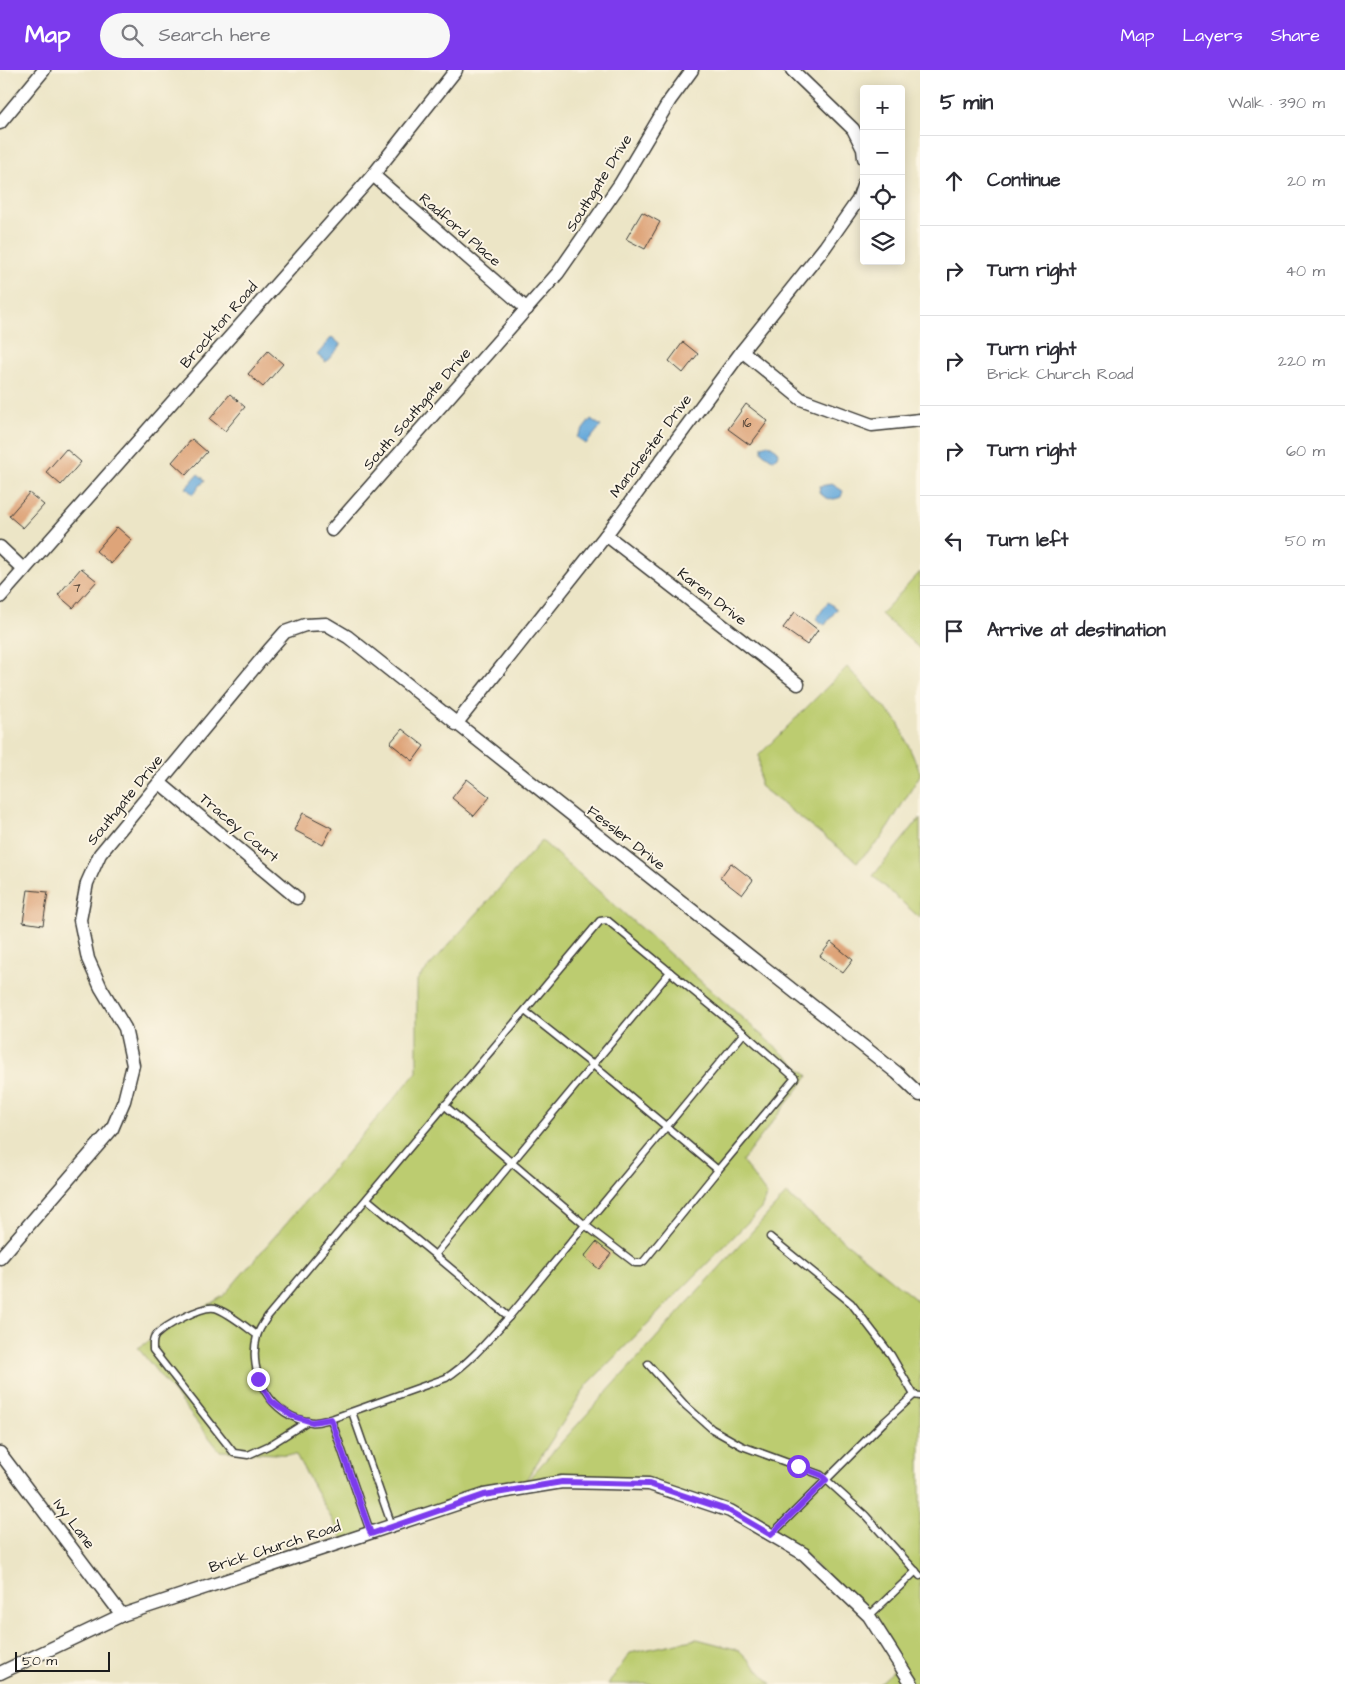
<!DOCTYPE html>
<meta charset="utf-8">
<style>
:root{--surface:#fff;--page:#f7f7f7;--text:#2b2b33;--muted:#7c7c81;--line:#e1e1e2;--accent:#7c3aed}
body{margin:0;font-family:"Architects Daughter",sans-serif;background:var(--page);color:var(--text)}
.controls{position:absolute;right:15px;top:15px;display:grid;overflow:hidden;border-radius:5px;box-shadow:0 2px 12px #0003}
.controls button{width:45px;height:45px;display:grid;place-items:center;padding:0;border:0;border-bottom:1px solid var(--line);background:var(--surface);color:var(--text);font:25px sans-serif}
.scale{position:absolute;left:15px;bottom:12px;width:95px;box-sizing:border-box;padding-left:5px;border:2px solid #1c1c1c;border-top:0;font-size:14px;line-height:18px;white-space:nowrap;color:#1c1c1c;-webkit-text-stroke:4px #fcf5e5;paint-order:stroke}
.stop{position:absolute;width:15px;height:15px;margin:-11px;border:4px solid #7c3aed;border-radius:50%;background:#fff}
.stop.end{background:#7c3aed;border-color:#fff;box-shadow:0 1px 5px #0008}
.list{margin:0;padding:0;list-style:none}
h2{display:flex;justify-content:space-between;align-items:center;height:65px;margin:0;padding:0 20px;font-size:21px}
h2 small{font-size:16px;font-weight:400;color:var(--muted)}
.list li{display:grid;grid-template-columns:32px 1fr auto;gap:15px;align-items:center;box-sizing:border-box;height:90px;padding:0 20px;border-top:1px solid var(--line)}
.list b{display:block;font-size:19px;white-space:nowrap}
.list p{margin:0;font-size:16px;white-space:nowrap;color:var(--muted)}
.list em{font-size:16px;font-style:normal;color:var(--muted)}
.icon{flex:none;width:28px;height:28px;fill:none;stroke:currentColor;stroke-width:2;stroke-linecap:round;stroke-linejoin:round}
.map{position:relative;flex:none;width:920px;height:1614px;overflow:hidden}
header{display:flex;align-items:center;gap:30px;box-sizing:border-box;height:70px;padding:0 25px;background:var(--accent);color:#fff}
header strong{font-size:24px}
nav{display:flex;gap:28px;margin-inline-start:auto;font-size:18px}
.search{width:350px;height:45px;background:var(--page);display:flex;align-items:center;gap:12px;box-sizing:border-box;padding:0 18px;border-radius:28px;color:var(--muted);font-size:19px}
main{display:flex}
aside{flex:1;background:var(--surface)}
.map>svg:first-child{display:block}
.green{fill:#bccc6f;stroke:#6c7446}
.water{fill:#68aadc;stroke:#42637c}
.building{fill:#dea479}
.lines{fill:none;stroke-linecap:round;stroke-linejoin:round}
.service-casing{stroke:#3b3a36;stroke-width:9}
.minor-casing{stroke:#3b3a36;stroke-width:15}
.service{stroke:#fff;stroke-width:6}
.minor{stroke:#fff;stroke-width:12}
.route{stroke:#7c3aed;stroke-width:6}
.labels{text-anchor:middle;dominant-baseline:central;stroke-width:4;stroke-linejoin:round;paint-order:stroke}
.number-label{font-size:12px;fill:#4c3e33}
.street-label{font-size:15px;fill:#1c1c1c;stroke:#fcf5e5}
</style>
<header>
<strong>Map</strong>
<div class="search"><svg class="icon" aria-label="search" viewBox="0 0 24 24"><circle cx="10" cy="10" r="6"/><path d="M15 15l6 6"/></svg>Search here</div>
<nav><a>Map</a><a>Layers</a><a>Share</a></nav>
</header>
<main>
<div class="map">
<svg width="920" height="1614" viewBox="0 0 920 1614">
<rect width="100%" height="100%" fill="#fcf5e5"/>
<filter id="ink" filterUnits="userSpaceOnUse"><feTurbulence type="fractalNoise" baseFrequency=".02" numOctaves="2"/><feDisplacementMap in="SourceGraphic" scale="10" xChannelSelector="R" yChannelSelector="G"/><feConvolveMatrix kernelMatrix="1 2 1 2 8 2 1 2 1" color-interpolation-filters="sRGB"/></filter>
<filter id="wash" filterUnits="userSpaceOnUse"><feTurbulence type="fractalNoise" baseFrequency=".0096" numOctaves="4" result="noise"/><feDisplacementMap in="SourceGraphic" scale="20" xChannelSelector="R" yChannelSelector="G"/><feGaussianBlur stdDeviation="1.12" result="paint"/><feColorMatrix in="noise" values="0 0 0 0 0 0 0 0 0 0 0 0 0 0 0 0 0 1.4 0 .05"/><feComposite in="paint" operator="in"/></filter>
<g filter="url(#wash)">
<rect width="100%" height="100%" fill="#ece5c6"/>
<g class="green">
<path d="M 920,502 L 920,579 L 881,544 Z"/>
<path d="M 847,597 L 898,652 L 920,702 L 920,705 L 881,769 L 857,792 L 760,716 L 759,685 Z"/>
<path d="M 920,748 L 920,848 L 873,806 Z"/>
<path d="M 542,771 L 808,1006 L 742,1091 L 767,1125 L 761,1139 L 587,1315 L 522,1416 L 786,1124 L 920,1233 L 920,1614 L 879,1614 L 900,1595 L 869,1546 L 804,1484 L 730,1441 L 649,1414 L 562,1412 L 484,1425 L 344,1471 L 296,1385 L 220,1381 L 138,1278 L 223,1226 L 417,1002 L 417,910 Z"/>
<path d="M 697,1569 L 739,1580 L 772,1614 L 608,1614 L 630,1583 Z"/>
</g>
<g class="water">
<path d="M 332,267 L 341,275 L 326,292 L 317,285 Z"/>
<path d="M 591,349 L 601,356 L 586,374 L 577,367 Z"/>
<path d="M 768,374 L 777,380 L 778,384 L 775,389 L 772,389 L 762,382 L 762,376 Z"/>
<path d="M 198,404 L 205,410 L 193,424 L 186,418 Z"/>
<path d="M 832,414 L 843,421 L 841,427 C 832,431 825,429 819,422 L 820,416 Z"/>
<path d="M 828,532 L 837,539 L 825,555 L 816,549 Z"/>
</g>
<g id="blocks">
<g class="building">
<path d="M 642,142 L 660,152 L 645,179 L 626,169 Z"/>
<path d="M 683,272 L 698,284 L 683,303 L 669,291 Z"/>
<path d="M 268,281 L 283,294 L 263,317 L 248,304 Z"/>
<path d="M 230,324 L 245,337 L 225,361 L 210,349 Z"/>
<path d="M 746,334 L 768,351 L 750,375 L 728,359 Z"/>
<path d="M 192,369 L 207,382 L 186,405 L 172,392 Z"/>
<path d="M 66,379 L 81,392 L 61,415 L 46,402 Z"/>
<path d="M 29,423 L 44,435 L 23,458 L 9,446 Z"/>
<path d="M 117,457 L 132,470 L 111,494 L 96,481 Z"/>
<path d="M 81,498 L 97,511 L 73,538 L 58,525 Z"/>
<path d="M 795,542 L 818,560 L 807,575 L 783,558 Z"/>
<path d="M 402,659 L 424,676 L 413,691 L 390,673 Z"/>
<path d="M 467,709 L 490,727 L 474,746 L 452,728 Z"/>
<path d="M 303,743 L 332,758 L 323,775 L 294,760 Z"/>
<path d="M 731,793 L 753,810 L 742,825 L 720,808 Z"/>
<path d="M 28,820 L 48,822 L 43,855 L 23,852 Z"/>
<path d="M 831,872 L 853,890 L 843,903 L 820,886 Z"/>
<path d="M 596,1172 L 611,1184 L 599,1199 L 584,1187 Z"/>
</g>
</g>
</g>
<g filter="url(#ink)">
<use href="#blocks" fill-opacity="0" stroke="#3b3a36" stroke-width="1"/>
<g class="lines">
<g class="service-casing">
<g id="service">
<path d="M 607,850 L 744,963 L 509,1247 C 489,1269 471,1292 446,1308 L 331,1349 C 325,1350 317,1353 312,1352 C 271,1348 247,1304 257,1266 C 259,1259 264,1252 268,1246 L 600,851 Z"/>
<path d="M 525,941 L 593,995 L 718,1100 L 795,1008 L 744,963"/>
<path d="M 444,1035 L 585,1155 L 635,1193 L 641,1193 L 644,1191 L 718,1100"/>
<path d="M 367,1129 L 435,1185"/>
<path d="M 770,1167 L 851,1233 L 891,1285 L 914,1325"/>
<path d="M 509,1247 L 435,1185 L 670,902"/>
<path d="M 257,1265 C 246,1257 228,1242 215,1238 C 202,1235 165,1256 156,1265 C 152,1270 153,1274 153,1280 L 234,1383 L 248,1385 L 270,1375 L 308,1351"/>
<path d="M 648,1294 L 685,1335 L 712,1359 L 742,1376 L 821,1405 L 865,1445 L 920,1506"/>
<path d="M 352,1342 L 392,1456"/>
<path d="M 331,1349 L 371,1464"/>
<path d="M 771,1465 L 883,1353 L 914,1325 L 920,1326"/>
<path d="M 869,1546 L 916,1501"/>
</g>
</g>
<g class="minor-casing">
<g id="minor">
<path d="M 792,0 L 853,59 L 863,79 L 864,88"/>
<path d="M 0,53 L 44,0"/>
<path d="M 373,105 L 527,239"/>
<path d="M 742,281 L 801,329 L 872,355 L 920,350"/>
<path d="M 332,460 L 558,203 L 620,114 L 670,30 L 692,0"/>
<path d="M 606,465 L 798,614"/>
<path d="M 0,477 L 24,500"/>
<path d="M 0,527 L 373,105 L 456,0"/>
<path d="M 456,654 L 606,465 L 742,281 L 825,177 L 858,130 L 864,113"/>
<path d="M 160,713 L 297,828"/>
<path d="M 0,1188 L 112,1059 L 124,1031 L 133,995 L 125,958 L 101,918 L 88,889 L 80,850 L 87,813 L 100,784 L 269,580 L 285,562 L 305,555 L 326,554 L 348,567 L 897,1003 L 920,1025"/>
<path d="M 0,1383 L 122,1545"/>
<path d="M 0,1603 L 122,1545 L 484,1425 L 562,1412 L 649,1414 L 730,1441 L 804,1484 L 869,1546 L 912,1614"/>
</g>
</g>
<use href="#service" class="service"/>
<use href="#minor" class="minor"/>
</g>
</g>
<g class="lines" filter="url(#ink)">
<path class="route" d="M 258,1309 L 271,1331 L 292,1346 L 312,1352 L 331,1349 L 371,1464 L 484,1425 L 562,1412 L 649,1414 L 730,1441 L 771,1465 L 826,1410 L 821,1405 L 798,1396"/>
</g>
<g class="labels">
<g class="number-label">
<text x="747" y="353">16</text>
<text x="77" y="518">7</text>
</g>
<g class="street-label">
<text transform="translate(599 113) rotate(-58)">Southgate Drive</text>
<text transform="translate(460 160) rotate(41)">Radford Place</text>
<text transform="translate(219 255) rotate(-49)">Brockton Road</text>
<text transform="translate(417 339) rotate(-49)">South Southgate Drive</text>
<text transform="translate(651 376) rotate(-53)">Manchester Drive</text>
<text transform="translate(712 527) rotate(38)">Karen Drive</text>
<text transform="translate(125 730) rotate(-51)">Southgate Drive</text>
<text transform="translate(239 758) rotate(40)">Tracey Court</text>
<text transform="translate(626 768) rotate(38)">Fessler Drive</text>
<text transform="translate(74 1454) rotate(53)">Ivy Lane</text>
<text transform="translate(275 1477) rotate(-18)">Brick Church Road</text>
</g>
</g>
</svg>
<div class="controls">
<button>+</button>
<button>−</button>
<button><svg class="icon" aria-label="locate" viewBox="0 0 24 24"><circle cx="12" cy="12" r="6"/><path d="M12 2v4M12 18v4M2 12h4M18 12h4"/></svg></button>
<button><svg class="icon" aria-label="layers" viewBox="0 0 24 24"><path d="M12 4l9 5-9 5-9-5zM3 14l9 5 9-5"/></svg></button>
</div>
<div class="scale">50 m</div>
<div class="stop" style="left:798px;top:1396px"></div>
<div class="stop end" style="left:258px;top:1309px"></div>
</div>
<aside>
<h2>5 min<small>Walk · 390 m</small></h2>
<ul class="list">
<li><svg class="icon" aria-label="ahead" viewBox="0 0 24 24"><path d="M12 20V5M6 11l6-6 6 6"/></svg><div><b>Continue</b></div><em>20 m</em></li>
<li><svg class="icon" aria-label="right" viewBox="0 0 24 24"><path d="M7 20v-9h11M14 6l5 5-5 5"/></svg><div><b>Turn right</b></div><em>40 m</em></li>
<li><svg class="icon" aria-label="right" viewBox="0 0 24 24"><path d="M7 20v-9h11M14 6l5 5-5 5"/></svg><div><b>Turn right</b><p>Brick Church Road</p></div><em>220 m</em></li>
<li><svg class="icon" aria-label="right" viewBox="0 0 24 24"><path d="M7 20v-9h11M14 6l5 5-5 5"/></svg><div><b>Turn right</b></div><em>60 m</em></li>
<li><svg class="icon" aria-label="left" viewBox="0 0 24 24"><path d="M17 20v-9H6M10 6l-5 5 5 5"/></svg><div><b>Turn left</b></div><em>50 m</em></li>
<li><svg class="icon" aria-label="arrive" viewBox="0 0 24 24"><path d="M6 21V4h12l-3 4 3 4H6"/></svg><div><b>Arrive at destination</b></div></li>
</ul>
</aside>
</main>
